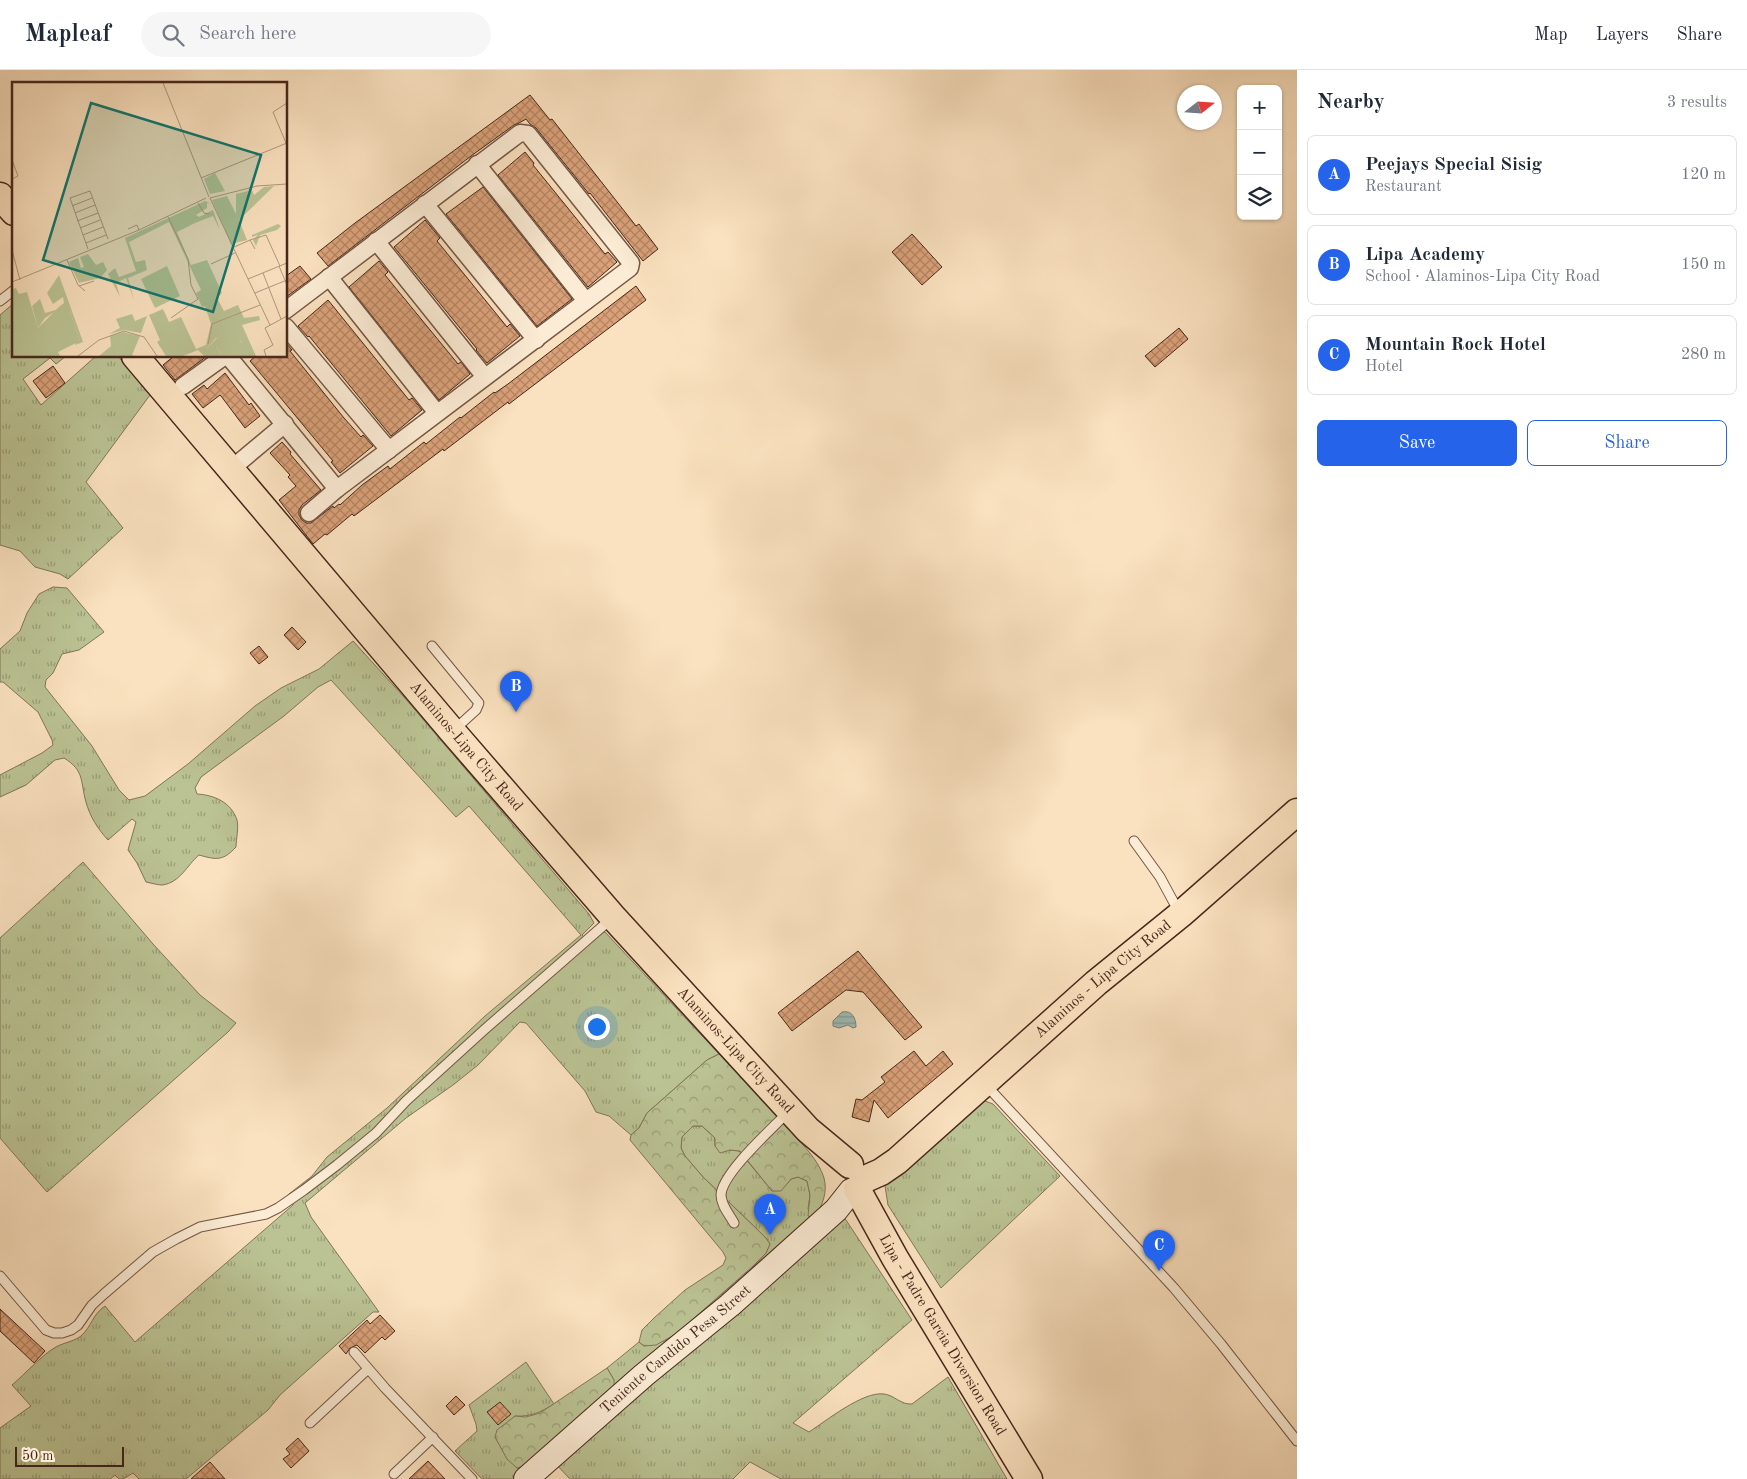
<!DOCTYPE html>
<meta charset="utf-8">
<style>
:root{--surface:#fff;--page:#f6f6f7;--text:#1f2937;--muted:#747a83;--line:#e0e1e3;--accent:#2563eb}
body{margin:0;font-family:"Old Standard TT",serif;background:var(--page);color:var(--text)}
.controls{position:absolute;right:15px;top:15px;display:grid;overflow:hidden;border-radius:8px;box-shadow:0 1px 4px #0004}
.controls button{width:45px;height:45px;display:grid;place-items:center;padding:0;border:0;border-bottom:1px solid var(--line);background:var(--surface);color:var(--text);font:25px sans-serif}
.compass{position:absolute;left:1177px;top:15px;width:45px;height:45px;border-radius:50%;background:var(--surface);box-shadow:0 1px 4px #0004;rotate:73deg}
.scale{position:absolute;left:15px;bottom:12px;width:109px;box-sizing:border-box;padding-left:5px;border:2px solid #47271b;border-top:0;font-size:14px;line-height:18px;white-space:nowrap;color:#47271b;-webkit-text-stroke:4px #fcecd5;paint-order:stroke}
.you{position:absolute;left:596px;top:956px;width:18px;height:18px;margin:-12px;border:4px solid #fff;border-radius:50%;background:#1a73e8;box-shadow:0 0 0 8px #1a73e833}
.badge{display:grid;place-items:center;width:32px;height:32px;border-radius:50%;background:var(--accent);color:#fff;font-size:16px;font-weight:700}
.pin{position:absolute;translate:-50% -41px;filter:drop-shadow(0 1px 2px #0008)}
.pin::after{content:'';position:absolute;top:26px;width:18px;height:15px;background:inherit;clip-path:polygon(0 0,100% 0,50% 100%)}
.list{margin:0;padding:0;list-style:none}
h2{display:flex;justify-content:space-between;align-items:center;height:65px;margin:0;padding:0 20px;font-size:21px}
h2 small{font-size:16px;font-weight:400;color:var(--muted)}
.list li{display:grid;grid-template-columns:32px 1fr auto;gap:15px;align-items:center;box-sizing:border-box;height:80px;margin:0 10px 10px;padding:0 10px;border:1px solid var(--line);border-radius:8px}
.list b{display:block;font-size:19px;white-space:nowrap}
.list p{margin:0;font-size:16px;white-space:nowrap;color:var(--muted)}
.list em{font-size:16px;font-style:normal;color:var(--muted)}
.actions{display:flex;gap:10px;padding:15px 20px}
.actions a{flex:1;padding:11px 0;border:1px solid var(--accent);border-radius:8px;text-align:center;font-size:18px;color:var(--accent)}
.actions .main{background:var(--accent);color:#fff}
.icon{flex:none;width:28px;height:28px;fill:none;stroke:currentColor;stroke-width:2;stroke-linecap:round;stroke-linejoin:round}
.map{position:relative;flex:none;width:1297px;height:1409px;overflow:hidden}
header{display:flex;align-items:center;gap:30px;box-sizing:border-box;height:70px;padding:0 25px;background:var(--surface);border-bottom:1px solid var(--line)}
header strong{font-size:24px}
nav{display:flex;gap:28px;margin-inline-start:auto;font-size:18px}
.search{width:350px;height:45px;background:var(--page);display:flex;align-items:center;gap:12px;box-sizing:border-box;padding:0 18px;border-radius:28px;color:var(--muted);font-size:19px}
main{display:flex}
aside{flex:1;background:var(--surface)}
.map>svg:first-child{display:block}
.grass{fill:url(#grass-tufts);stroke:#817558}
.forest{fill:url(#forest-crowns);stroke:#817558}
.water{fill:url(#water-rules);stroke:#7c8079}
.building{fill:url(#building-cross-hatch);stroke:#47271b}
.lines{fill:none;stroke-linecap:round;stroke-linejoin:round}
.lane-casing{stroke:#745644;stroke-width:11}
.street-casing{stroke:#745644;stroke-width:19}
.secondary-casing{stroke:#47271b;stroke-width:26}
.primary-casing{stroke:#47271b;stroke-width:29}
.lane{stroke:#fcecd5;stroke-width:9}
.street{stroke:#fcecd5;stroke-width:16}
.secondary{stroke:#fcecd5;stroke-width:24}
.primary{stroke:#fae1bf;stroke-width:26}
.labels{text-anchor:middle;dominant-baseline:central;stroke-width:5;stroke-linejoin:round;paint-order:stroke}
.street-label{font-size:15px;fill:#47271b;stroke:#fcecd5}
.inset-road{fill:none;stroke:#b2977d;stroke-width:1}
.view{fill:#0f766e;fill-opacity:0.15;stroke:#0f766e;stroke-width:2.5}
.inset-edge{fill:none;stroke:#47271b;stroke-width:2.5}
</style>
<header>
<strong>Mapleaf</strong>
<div class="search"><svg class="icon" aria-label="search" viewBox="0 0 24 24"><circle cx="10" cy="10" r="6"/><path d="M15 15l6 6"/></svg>Search here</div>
<nav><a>Map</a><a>Layers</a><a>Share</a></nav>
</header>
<main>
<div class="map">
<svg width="1297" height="1409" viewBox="0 0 1297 1409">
<defs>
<pattern id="grass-tufts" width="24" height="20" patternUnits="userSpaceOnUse" patternTransform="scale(1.25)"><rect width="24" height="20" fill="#bbc394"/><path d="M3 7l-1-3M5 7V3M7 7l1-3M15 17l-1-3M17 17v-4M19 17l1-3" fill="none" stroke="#9a9e78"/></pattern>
<pattern id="forest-crowns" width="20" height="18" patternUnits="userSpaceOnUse" patternTransform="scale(1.25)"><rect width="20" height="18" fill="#bbc394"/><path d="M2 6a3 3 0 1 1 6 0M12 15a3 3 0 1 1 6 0" fill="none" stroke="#9a9e78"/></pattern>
<pattern id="water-rules" width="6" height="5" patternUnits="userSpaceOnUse" patternTransform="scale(1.25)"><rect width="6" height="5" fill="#9fbcb7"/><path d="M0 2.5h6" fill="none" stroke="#839994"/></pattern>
<pattern id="building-cross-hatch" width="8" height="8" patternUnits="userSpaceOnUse" patternTransform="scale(1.25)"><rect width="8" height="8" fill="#daa179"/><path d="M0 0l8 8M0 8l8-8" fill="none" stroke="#b38362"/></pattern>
</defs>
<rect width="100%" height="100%" fill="#fae1bf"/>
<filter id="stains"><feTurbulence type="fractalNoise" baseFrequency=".004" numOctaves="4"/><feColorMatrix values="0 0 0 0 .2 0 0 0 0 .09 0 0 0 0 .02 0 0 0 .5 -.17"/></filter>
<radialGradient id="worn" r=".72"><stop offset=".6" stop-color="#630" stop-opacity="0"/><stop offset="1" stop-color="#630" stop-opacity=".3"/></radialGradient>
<g class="grass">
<path d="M 14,233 L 14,286 L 66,286 L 56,294 L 50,288 L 23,309 L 41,335 L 96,286 L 118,286 L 150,325 L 86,412 L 123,458 L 68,509 L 60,504 L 35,497 L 20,481 L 0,475 L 0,245 Z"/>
<path d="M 53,517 L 67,518 L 104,562 L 79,580 L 62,584 L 53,603 L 46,610 L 45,617 L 92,676 L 119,720 L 129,730 L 145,726 L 188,694 L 255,636 L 281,618 L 319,599 L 353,571 L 404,627 L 589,844 L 594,853 L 582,865 L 590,873 L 601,863 L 605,862 L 719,984 L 707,990 L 647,1043 L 639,1058 L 631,1065 L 609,1046 L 596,1042 L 585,1021 L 526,953 L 520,952 L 478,995 L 453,1015 L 406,1048 L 305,1133 L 311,1147 L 379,1242 L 373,1242 L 280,1325 L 268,1340 L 186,1409 L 139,1409 L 133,1403 L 123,1409 L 119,1409 L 115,1405 L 110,1409 L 0,1409 L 0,1358 L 31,1336 L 12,1315 C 24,1305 44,1283 56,1277 C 65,1272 73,1272 81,1266 C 92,1256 92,1245 105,1236 L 135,1272 L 293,1135 L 289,1124 L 312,1106 L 327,1087 L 387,1038 L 485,946 L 581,865 L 469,736 L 456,747 L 331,610 L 318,617 L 284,646 L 201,707 L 195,718 L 197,724 C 214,725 231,732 237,750 C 239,757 236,770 236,777 C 223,791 217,790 199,785 C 187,795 180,813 162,815 C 158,815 151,813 146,812 L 137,793 L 128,780 L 136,752 L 132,749 L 108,770 C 98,759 90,747 86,732 C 80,711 85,701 64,688 L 55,690 L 26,715 L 0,727 L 0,705 L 42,683 L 53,675 L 52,670 L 38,642 L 3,612 L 0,612 L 0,579 L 20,561 L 27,543 L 39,524 Z"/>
<path d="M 83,792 L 153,874 L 200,925 L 236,953 L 228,962 L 47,1122 L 0,1068 L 0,868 Z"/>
<path d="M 985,1031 L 993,1034 L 1060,1106 L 941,1218 L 888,1135 L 885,1116 L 889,1110 L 976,1037 Z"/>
<path d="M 693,1056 L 702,1056 L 715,1068 L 715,1076 L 730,1080 L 739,1081 L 772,1121 L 786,1115 L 791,1109 L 798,1107 L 807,1111 L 810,1125 L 808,1139 L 814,1148 L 606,1325 L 614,1310 L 607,1298 L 639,1272 L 644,1276 L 664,1271 L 676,1264 L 754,1196 L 766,1183 L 770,1174 L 765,1167 L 703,1107 L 685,1086 L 681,1078 L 682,1066 Z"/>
<path d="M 844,1147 L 912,1250 L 793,1353 L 809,1362 C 826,1351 863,1321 884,1324 C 894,1325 901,1335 912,1334 L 948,1307 L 1007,1409 L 781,1409 L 750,1392 L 733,1409 L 570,1409 L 555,1393 Z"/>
<path d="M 526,1292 L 554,1334 C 541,1342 531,1347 515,1346 L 495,1367 L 508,1389 L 517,1398 L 525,1396 L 513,1409 L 482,1409 L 455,1381 L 477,1361 L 476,1354 L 469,1335 Z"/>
</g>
<g class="forest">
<path d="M 719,984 C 744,1010 769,1037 793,1064 C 804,1076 819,1091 824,1108 C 828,1122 822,1137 814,1148 L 808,1146 L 810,1125 L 807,1111 L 798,1107 L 791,1109 L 781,1121 L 772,1121 L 740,1081 L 730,1080 L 720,1083 L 715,1076 L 715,1068 L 702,1056 L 693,1056 L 682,1067 L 681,1078 L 685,1086 L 703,1107 L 765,1167 L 770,1174 L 766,1183 L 753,1196 L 676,1264 L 656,1275 L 644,1276 L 639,1272 L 642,1260 L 654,1248 L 685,1220 L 723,1195 L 726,1188 L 723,1182 L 630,1070 L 631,1065 L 639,1058 L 647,1043 L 707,990 Z"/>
<path d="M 607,1298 L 614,1310 L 614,1317 L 525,1396 L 517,1398 L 507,1389 L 495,1367 L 497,1360 L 515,1346 L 526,1347 L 540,1343 Z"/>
</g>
<path class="water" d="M 842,942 C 852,940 856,948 856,957 L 853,958 L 848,955 L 839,958 L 833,956 L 833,951 Z"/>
<g class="building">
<path d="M 530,25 L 550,50 L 552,49 L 636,156 L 639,154 L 658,179 L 643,191 L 590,123 L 589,124 L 536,58 L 530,54 L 526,49 L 519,53 L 514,55 L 471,86 L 328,196 L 317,183 L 355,153 Z"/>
<path d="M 525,82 L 534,93 L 533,95 L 605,184 L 608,182 L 617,192 L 588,217 L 498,105 Z"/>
<path d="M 483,117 L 572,229 L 537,256 L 446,144 Z"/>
<path d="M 425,150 L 440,168 L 437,171 L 464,204 L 507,257 L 510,254 L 520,266 L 487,293 L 476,280 L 477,279 L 394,177 Z"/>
<path d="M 912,164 L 942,197 L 922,215 L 892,182 Z"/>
<path d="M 379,191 L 388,202 L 385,205 L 458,294 L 461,292 L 470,304 L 439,330 L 349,217 Z"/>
<path d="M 300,196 L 311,209 L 286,227 L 286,206 Z"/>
<path d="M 636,216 L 646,230 L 518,327 L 509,334 L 508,332 L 444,381 L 443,379 L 354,446 L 352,444 L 327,465 L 325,464 L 313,474 L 279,430 L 296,416 L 288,407 L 290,405 L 270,383 L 282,372 L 291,382 L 290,384 L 321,420 L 302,435 L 299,440 L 299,445 L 302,450 L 306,453 L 311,453 L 333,436 L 334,438 L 339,434 L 340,435 L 362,415 L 388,396 L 390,399 L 424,372 L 426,374 L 460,347 L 461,348 L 494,322 L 495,323 L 508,314 Z"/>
<path d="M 328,230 L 409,330 L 412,328 L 422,340 L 391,366 L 309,266 L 308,267 L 298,256 Z"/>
<path d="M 1179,258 L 1188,269 L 1155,297 L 1145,286 Z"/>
<path d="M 286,273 L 292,280 L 290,281 L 344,348 L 361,367 L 363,365 L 373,376 L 340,403 L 331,392 L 333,391 L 250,291 L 256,286 L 286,286 Z"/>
<path d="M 174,286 L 207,286 L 175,310 L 163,295 Z"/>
<path d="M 53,296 L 65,313 L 46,328 L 33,311 Z"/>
<path d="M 225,303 L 249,335 L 251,333 L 260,346 L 245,358 L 221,326 L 220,325 L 203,338 L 192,324 L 204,315 L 207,319 Z"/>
<path d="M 292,557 L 306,572 L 298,580 L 284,565 Z"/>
<path d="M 259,576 L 268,587 L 259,594 L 250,583 Z"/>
<path d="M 858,881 L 922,957 L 905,970 L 863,922 L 846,920 L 792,961 L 778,943 Z"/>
<path d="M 914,981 L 926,996 L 943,981 L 953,994 L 888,1048 L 874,1030 L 869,1052 L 852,1047 L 856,1029 L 862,1030 L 885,1012 L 881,1007 Z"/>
<path d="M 0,1239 L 45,1281 L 34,1293 L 0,1261 Z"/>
<path d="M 380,1245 L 395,1261 L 385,1270 L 382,1267 L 365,1283 L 357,1275 L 350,1278 L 346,1284 L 339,1276 L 367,1250 L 370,1254 Z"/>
<path d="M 456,1326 L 465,1335 L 454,1345 L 446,1336 Z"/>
<path d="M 500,1332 L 511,1344 L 498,1355 L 487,1342 Z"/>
<path d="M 298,1368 L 309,1381 L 291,1398 L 283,1389 L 290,1384 L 286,1379 Z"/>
<path d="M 428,1391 L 445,1409 L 409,1409 Z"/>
<path d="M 210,1392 L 225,1409 L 191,1409 Z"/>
</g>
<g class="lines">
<g class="lane-casing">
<g id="lane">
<path d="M 0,231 L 14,220"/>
<path d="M 432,576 L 479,633 L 476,640 L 454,660"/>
<path d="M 1134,771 L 1160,807 L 1179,842"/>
<path d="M 986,1015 L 1174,1218 L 1221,1274 L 1297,1371"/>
<path d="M 734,1153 C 729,1144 721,1135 721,1125 C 722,1103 772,1059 788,1042"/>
<path d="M 0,1206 L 46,1260 L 54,1263 L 62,1263 L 71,1260 L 78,1255 L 92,1235 L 104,1224 L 153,1182 L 176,1169 L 200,1157 L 266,1144 L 278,1138 L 304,1120 L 337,1095 L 376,1063 L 406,1031 L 484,960 L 611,849"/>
<path d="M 354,1282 L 385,1318 L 472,1409"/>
<path d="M 310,1353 L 368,1299"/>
<path d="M 394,1404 L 433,1367"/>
</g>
</g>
<g class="street-casing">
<g id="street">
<path d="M 477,94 L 586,231"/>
<path d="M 425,134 L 536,270"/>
<path d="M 376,171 L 485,307"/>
<path d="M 329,207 L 437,343"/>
<path d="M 286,240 L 520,63 L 528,64 L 631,193 L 630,198 L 337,419 L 309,443"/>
<path d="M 286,257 L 389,380"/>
<path d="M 228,286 L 337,419"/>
<path d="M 183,316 L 225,286"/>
<path d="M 230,400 L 285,354"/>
</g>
</g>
<g class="secondary-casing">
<g id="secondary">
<path id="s1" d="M 526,1409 L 644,1305 L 730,1235 L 836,1140 L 851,1121"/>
</g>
</g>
<g class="primary-casing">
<g id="primary">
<path d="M 0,126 L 14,142"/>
<path id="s2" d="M 135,286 L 452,661 L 613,847 L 808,1060 L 850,1095"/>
<path id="s3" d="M 863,1110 L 881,1102 L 897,1091 L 1096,913 L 1181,844 L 1297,742"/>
<path id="s4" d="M 857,1119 L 895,1188 L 1029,1409"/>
</g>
</g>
<use href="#lane" class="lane"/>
<use href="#street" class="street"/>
<use href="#secondary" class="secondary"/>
<use href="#primary" class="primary"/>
</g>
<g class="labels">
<g class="street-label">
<text stroke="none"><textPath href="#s2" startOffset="512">Alaminos-Lipa City Road</textPath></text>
<text stroke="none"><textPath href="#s3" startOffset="314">Alaminos - Lipa City Road</textPath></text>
<text stroke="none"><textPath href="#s2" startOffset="918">Alaminos-Lipa City Road</textPath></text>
<text stroke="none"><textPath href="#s4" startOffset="169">Lipa - Padre Garcia Diversion Road</textPath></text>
<text stroke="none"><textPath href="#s1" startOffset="198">Teniente Candido Pesa Street</textPath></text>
</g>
</g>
<g transform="translate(12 12)">
<rect width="275" height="275" fill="#fae1bf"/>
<path d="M 203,91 L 213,109 L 198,112 L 192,97 ZM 262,104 L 227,138 L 235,158 L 219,162 L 200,118 L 215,114 L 224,132 L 224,112 L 240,108 L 242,113 L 252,105 ZM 176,127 L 183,141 L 165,150 L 179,183 L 195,178 L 210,211 L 205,216 L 212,229 L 226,223 L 232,236 L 247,234 L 248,238 L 230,243 L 244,274 L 236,274 L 229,259 L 214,254 L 204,256 L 194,267 L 204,263 L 210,274 L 192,274 L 186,268 L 171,274 L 154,274 L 145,260 L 148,258 L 137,233 L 151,227 L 157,240 L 169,235 L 184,267 L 194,263 L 199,242 L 193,224 L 190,225 L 184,211 L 189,208 L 157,140 L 117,160 L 124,180 L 133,178 L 135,188 L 116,196 L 122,218 L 114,196 L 104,201 L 108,215 L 96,192 L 103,186 L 107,195 L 124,189 L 113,156 ZM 76,172 L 84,183 L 91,180 L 95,188 L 88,196 L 67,201 L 57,180 L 66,176 L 69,186 L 72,185 L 68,175 ZM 155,184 L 168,214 L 143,226 L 129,197 ZM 4,206 L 7,212 L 15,210 L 26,246 L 48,224 L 57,226 L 68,259 L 46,270 L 48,274 L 0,274 L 0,207 ZM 120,232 L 123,239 L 135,234 L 129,251 L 112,248 L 97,252 L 108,246 L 104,237 ZM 111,250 L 128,254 L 120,273 L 123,274 L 87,274 L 99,264 L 98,254 Z" fill="#bbc394"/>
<path d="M 193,119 L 199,122 L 195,121 L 195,126 L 184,133 L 187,135 L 201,128 L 208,148 L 201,134 L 183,141 L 181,138 L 176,127 ZM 266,142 L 269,144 L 265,148 L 248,153 L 244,164 L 241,158 L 246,153 L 240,155 L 240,153 ZM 47,193 L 71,260 L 63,263 L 64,259 L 68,259 L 58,229 L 48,224 L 52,221 L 51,215 L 41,222 L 35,211 ZM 28,217 L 33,231 L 47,227 L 33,236 L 26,246 L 20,224 ZM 210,251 L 224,255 L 233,264 L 236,274 L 210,274 L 204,263 L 202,270 L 194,267 Z" fill="#bbc394"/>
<path class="inset-road" d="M 151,1 L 197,115M 274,61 L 261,30 L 275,21M 0,78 L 6,94 L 0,97M 189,96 L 275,61M 198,116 L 236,197 L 275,181M 198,116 L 245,104 L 275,102M 186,121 L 192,131 L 197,132M 60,124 L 80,116M 63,131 L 83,123M 156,135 L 176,177 L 179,203 L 186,217 L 159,236M 65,139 L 86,131M 68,146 L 88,138M 116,147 L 125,143 L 127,148M 71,153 L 91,145M 238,158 L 254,153 L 268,184M 74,161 L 94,153M 220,166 L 238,158 L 243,167M 76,167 L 58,116 L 78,109 L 96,157M 0,168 L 8,198M 55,178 L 66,203 L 73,209M 199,182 L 223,171M 267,184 L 275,203M 251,191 L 269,237M 236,197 L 258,243M 0,200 L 127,148 L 194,116M 67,204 L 82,199M 243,211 L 275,198M 196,262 L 200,242 L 248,223M 66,274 L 87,258 L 112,249 L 132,255 L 145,274M 254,274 L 252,268 L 261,263 L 253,246 L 275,234"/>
<path class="view" d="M 79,21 L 249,73 L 201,230 L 31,178 Z"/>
<rect width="275" height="275" class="inset-edge"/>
</g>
<rect width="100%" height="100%" filter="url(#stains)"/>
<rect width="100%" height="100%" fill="url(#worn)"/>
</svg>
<div class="controls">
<button>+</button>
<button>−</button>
<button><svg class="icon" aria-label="layers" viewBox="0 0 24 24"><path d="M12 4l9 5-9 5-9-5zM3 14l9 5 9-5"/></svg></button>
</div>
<svg class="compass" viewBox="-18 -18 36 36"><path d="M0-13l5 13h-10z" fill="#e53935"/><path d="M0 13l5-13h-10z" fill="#747a83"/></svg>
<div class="scale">50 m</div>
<div class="you"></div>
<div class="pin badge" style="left:770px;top:1165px">A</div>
<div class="pin badge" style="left:516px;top:642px">B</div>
<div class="pin badge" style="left:1159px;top:1201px">C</div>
</div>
<aside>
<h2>Nearby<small>3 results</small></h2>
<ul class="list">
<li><span class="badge">A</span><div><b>Peejays Special Sisig</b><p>Restaurant</p></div><em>120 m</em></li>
<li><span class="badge">B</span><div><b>Lipa Academy</b><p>School · Alaminos-Lipa City Road</p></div><em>150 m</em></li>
<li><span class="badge">C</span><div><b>Mountain Rock Hotel</b><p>Hotel</p></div><em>280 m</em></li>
</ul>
<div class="actions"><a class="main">Save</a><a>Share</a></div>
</aside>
</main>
